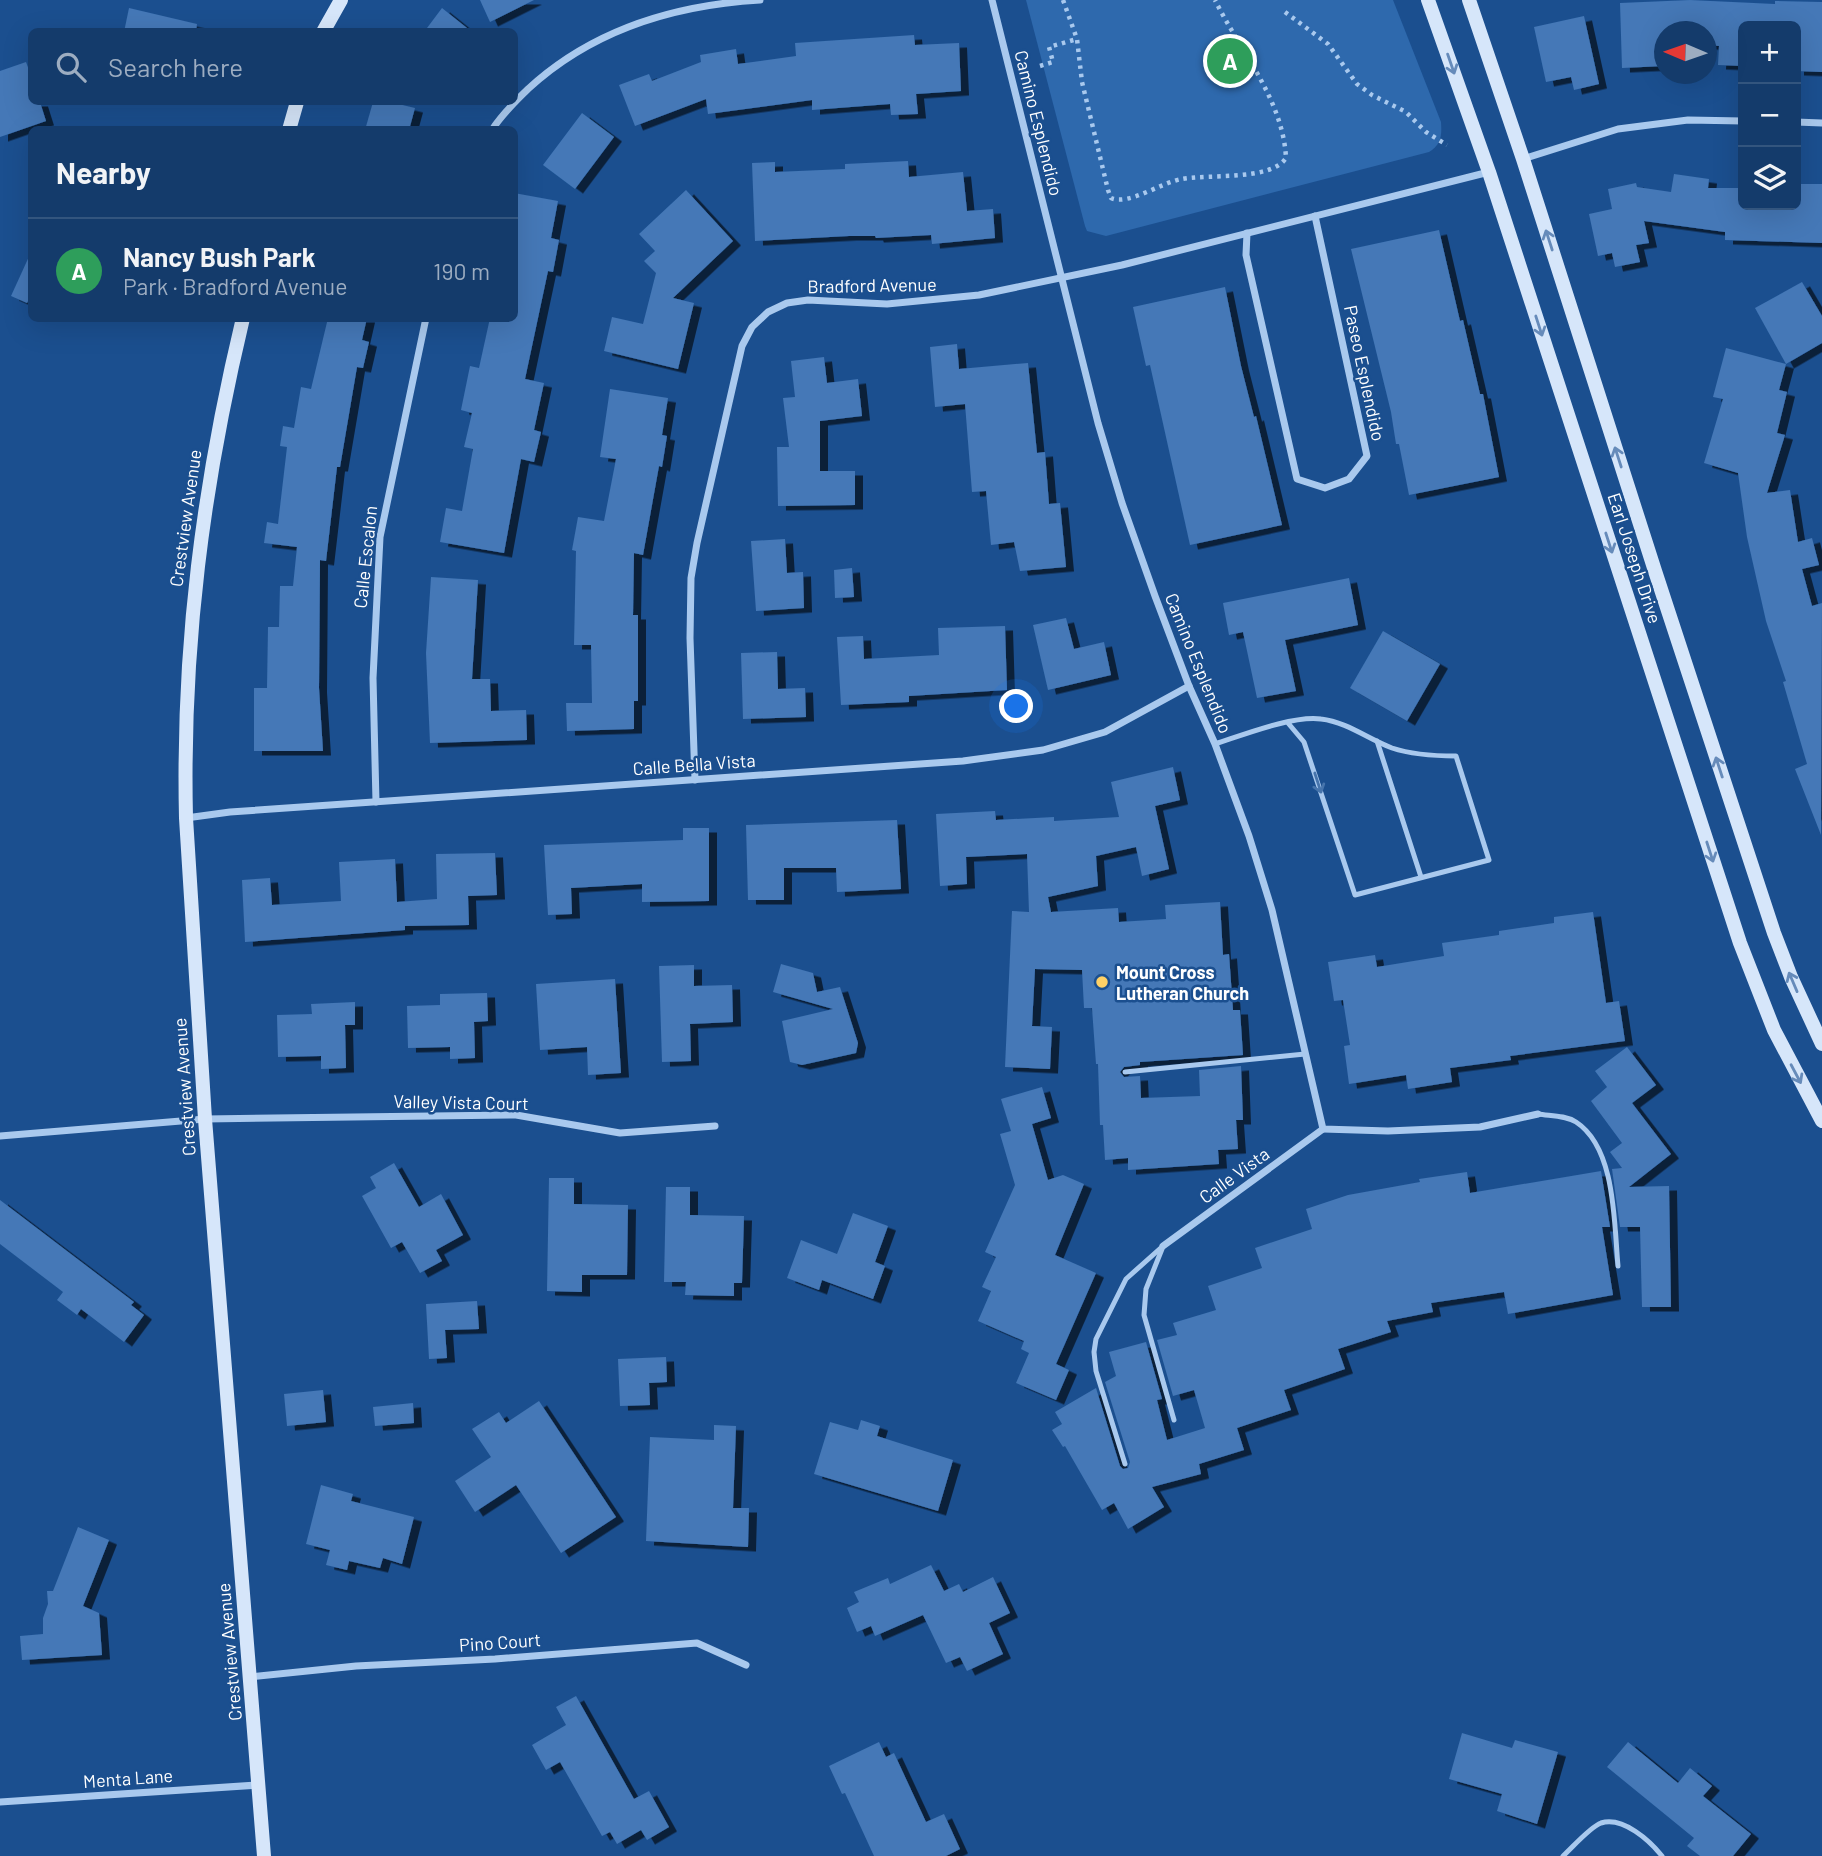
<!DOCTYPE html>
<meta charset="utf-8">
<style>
:root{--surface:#143b6b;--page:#214673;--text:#f1f3f6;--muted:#9dadc1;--line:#33557e;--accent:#ffd166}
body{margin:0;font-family:Barlow,sans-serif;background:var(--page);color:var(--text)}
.controls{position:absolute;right:21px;top:21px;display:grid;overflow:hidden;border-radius:10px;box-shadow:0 7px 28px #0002}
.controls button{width:63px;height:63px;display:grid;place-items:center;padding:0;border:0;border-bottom:2px solid var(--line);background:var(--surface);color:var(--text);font:35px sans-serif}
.compass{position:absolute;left:1654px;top:21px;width:63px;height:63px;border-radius:50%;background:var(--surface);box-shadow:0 7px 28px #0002;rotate:272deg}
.you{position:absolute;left:1017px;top:707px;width:24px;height:24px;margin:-18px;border:5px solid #fff;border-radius:50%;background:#1a73e8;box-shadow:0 0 0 10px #1a73e833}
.badge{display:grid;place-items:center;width:46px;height:46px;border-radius:50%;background:var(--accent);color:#fff;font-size:23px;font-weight:700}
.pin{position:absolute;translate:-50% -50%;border:4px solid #fff;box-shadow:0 2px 7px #0006}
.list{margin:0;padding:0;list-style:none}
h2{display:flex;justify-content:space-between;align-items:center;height:91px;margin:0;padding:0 28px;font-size:30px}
h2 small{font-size:23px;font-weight:400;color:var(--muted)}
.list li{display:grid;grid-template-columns:46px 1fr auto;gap:21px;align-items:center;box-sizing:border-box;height:105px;padding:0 28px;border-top:2px solid var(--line)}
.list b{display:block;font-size:26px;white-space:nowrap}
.list p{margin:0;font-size:23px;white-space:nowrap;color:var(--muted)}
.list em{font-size:23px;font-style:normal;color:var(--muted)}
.icon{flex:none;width:38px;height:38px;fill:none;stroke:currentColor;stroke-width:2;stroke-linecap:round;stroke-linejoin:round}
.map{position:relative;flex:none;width:1822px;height:1856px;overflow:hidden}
.search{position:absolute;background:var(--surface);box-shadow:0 7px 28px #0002;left:28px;top:28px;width:490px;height:77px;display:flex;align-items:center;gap:18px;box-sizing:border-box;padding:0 24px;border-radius:10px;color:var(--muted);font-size:26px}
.panel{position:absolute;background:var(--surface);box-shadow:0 7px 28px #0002;left:28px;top:126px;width:490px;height:196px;border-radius:10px}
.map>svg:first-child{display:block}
.green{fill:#2e69ad}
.building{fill:#4478b7;filter:url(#shadow)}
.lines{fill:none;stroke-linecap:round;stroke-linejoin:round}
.path{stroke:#a9c9ee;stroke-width:4.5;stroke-dasharray:3.5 5;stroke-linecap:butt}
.lane{stroke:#a9c9ee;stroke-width:5}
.street{stroke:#a9c9ee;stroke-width:7}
.secondary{stroke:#d6e6fa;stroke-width:14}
.oneway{stroke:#668bba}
.oneway2{stroke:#4674ac}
.poi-dot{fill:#ffd166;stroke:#1b4f8f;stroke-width:2.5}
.labels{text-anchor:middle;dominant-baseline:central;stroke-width:5;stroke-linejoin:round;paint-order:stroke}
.street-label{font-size:18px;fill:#fff;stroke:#1b4f8f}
.poi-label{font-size:18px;font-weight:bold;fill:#fff;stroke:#1b4f8f;text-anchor:start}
</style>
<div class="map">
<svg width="1822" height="1856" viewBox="0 0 1822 1856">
<defs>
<filter id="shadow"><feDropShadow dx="8" dy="4.5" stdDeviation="0" flood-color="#0009"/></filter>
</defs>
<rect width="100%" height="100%" fill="#1b4f8f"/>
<path class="green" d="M 1026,0 L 1393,0 L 1441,122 C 1442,136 1441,145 1429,152 L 1106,236 L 1087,231 L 1085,226 Z"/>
<g class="building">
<path d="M 480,0 L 534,0 L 490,22 Z"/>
<path d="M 1690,0 L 1775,4 L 1775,1 L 1822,2 L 1822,72 L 1796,71 L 1796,26 L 1743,26 L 1743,66 L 1718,65 L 1719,46 L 1706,45 L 1706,32 L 1664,32 L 1664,66 L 1622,68 L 1620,3 Z"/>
<path d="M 129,8 L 197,24 L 196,32 L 124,32 Z"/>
<path d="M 442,8 L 472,32 L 424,32 Z"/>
<path d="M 1584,16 L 1599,84 L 1574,90 L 1571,77 L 1546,82 L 1534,27 Z"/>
<path d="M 914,35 L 915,45 L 959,43 L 961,91 L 916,94 L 918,114 L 891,115 L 890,104 L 812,110 L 812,100 L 708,114 L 706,99 L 635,126 L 619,85 L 649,74 L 652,81 L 701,62 L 700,55 L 736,49 L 738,64 L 796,56 L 795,43 Z"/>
<path d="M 26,62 L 32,78 L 32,102 L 40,102 L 46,121 L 0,137 L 0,71 Z"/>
<path d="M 373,102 L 390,102 L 415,108 L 409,130 L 365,130 Z"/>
<path d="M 582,113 L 614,137 L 575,189 L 543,165 Z"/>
<path d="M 908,161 L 909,177 L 963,172 L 967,211 L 993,209 L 995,238 L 932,244 L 931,235 L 876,238 L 875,236 L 849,236 L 755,241 L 752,163 L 775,162 L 775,172 L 845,169 L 845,164 Z"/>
<path d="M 1674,174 L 1709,179 L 1708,188 L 1743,188 L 1743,205 L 1796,205 L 1796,184 L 1822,184 L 1822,243 L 1725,240 L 1725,232 L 1644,221 L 1649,243 L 1636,245 L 1640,262 L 1615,267 L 1612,253 L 1598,256 L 1589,214 L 1612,209 L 1608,189 L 1636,183 L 1637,187 L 1671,192 Z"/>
<path d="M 686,190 L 733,241 L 673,298 L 694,303 L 678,369 L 604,351 L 612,317 L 643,324 L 656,273 L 644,261 L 655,251 L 639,234 Z"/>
<path d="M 514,193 L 558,201 L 551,238 L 559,240 L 553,272 L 548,271 L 525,379 L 544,383 L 534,430 L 541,432 L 534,462 L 521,459 L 504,553 L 440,542 L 446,508 L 462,511 L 473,449 L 464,447 L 472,413 L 461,410 L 470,366 L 479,368 L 490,318 L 514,318 Z"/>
<path d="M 1439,230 L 1460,321 L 1463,320 L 1480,394 L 1483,394 L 1499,477 L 1409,495 L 1399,444 L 1396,444 L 1391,412 L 1351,249 Z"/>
<path d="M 32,250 L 32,294 L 27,303 L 11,296 Z"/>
<path d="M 1802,282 L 1822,316 L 1822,343 L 1786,364 L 1755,308 Z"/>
<path d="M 1225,287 L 1241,366 L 1254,417 L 1256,416 L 1282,525 L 1190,545 L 1150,365 L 1146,366 L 1133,307 Z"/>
<path d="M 328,318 L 367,318 L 362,340 L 369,342 L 363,368 L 357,367 L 340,467 L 337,467 L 326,561 L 320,560 L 319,688 L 323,751 L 254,751 L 254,688 L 267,688 L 268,627 L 279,627 L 280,586 L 293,586 L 297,547 L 264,543 L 267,522 L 278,524 L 287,447 L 280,446 L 283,426 L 294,428 L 301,387 L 311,389 Z"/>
<path d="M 957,344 L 959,369 L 1028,363 L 1037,453 L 1045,452 L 1049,504 L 1060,503 L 1066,567 L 1020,571 L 1014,542 L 991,545 L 986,491 L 972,492 L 965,404 L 935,407 L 930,347 Z"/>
<path d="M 1726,348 L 1786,364 L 1779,390 L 1787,392 L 1777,433 L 1785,435 L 1767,493 L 1790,490 L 1798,542 L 1812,538 L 1819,565 L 1802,569 L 1812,606 L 1822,603 L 1821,835 L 1795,769 L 1807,764 L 1783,682 L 1786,681 L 1766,621 L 1747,537 L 1738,473 L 1704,463 L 1723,399 L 1713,397 Z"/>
<path d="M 824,357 L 827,383 L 858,379 L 862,416 L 820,421 L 820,471 L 855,471 L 855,505 L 778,506 L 777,447 L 789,447 L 783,398 L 795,397 L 791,361 Z"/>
<path d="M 610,389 L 668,398 L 662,435 L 667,436 L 662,467 L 659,466 L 643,555 L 634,553 L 633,615 L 638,615 L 638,701 L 634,701 L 634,729 L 567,731 L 566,703 L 592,703 L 591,645 L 574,645 L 576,551 L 572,550 L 578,517 L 604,521 L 616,459 L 600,457 Z"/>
<path d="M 785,539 L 787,573 L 803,572 L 804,608 L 756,611 L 751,541 Z"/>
<path d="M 852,568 L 854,597 L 835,598 L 834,570 Z"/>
<path d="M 431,577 L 478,580 L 472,679 L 490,679 L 491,711 L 526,710 L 527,740 L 430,743 L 426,653 Z"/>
<path d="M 1349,578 L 1358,625 L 1285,640 L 1296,691 L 1257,698 L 1243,632 L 1229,635 L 1223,603 Z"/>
<path d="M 1066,618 L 1074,649 L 1104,642 L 1111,675 L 1048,690 L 1033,625 Z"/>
<path d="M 1005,626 L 1007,690 L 909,696 L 909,702 L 841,705 L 837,637 L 863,636 L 864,659 L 939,655 L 938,628 Z"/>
<path d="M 1383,631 L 1440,664 L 1407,721 L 1350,688 Z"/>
<path d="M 777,652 L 778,689 L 805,688 L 806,717 L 743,719 L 741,653 Z"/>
<path d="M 1173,767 L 1180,800 L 1155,806 L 1169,869 L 1142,876 L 1136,847 L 1096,856 L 1098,886 L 1048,897 L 1051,912 L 1118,908 L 1119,922 L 1166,919 L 1165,905 L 1220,902 L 1223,955 L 1229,954 L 1233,1010 L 1240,1010 L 1243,1055 L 1140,1062 L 1140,1065 L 1124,1067 L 1120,1072 L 1124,1077 L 1140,1076 L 1141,1098 L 1200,1096 L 1199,1070 L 1241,1066 L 1243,1120 L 1236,1120 L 1238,1149 L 1218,1150 L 1219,1164 L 1128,1170 L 1128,1158 L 1105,1160 L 1103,1125 L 1100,1125 L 1098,1064 L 1096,1064 L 1092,1008 L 1084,1008 L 1082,970 L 1035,969 L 1032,1026 L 1052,1027 L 1050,1069 L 1005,1067 L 1012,911 L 1029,912 L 1027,854 L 966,857 L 967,884 L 940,886 L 936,814 L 995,811 L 996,820 L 1054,817 L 1054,821 L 1119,817 L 1111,782 Z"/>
<path d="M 897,820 L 901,889 L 837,892 L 836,868 L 784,868 L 784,900 L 748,900 L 746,825 Z"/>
<path d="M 683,828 L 709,828 L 709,901 L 642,902 L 642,884 L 571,888 L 572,914 L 548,915 L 544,845 L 683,840 Z"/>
<path d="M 495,853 L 497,895 L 468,896 L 469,925 L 405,926 L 405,930 L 245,942 L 242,880 L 270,878 L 272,905 L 341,901 L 339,862 L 395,859 L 397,902 L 437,899 L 436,854 Z"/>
<path d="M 1593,912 L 1606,1003 L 1619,1001 L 1625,1041 L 1510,1056 L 1511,1060 L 1450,1068 L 1452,1082 L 1408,1089 L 1406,1075 L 1349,1084 L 1344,1046 L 1350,1045 L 1343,1000 L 1334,1001 L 1328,962 L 1375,955 L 1377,967 L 1444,956 L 1442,943 L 1499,935 L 1499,931 L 1554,923 L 1554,917 Z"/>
<path d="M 781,964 L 813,973 L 817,992 L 840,987 L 858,1043 L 856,1053 L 802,1065 L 790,1062 L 782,1021 L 833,1009 L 773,992 Z"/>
<path d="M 694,965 L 694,986 L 732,985 L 733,1022 L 690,1024 L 691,1061 L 662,1062 L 659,966 Z"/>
<path d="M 615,979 L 621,1073 L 588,1075 L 587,1047 L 540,1050 L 536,984 Z"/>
<path d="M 487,993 L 488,1021 L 474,1022 L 475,1058 L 450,1059 L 450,1047 L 408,1048 L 407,1006 L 440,1005 L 440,994 Z"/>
<path d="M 355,1002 L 355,1025 L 345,1025 L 346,1068 L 321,1069 L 321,1056 L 278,1057 L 277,1015 L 312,1014 L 311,1004 Z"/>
<path d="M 1627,1047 L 1656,1085 L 1632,1103 L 1671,1154 L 1629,1187 L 1669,1186 L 1671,1307 L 1642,1307 L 1640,1227 L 1620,1227 L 1612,1169 L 1622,1168 L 1610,1152 L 1622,1143 L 1591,1101 L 1607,1087 L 1595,1071 Z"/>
<path d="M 1042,1087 L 1051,1118 L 1032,1124 L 1048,1180 L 1063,1175 L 1084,1184 L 1055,1255 L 1096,1273 L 1056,1364 L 1069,1370 L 1056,1400 L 1016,1383 L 1029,1353 L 1021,1349 L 1024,1341 L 978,1321 L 991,1291 L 982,1287 L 996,1257 L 985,1252 L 1015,1185 L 1000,1134 L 1011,1131 L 1001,1099 Z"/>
<path d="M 394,1163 L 419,1207 L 441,1194 L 463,1235 L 436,1250 L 442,1261 L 420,1273 L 402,1242 L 391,1248 L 362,1196 L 376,1188 L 370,1177 Z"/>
<path d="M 1601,1171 L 1610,1227 L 1602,1227 L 1613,1295 L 1508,1314 L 1504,1292 L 1431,1303 L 1433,1312 L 1387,1321 L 1391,1332 L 1338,1349 L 1345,1369 L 1284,1390 L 1291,1410 L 1237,1428 L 1244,1450 L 1199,1464 L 1201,1474 L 1152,1487 L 1164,1507 L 1128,1529 L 1114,1503 L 1102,1510 L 1065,1446 L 1063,1447 L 1052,1430 L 1062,1424 L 1055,1412 L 1096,1388 L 1120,1466 L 1123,1469 L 1128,1468 L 1130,1462 L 1105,1382 L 1116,1376 L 1109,1352 L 1146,1342 L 1162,1399 L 1157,1400 L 1167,1440 L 1205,1428 L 1194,1390 L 1173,1396 L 1157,1340 L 1177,1335 L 1173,1323 L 1216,1310 L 1208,1286 L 1262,1268 L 1255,1248 L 1312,1229 L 1306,1209 L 1348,1195 L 1420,1182 L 1419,1179 L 1467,1172 L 1470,1193 Z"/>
<path d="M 549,1178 L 574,1178 L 574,1204 L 628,1205 L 627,1275 L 582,1275 L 582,1292 L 547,1291 Z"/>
<path d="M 666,1187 L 690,1187 L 690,1215 L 744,1216 L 742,1283 L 734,1283 L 734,1296 L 685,1295 L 686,1282 L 664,1282 Z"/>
<path d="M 0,1200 L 134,1302 L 131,1305 L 144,1315 L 124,1342 L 81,1309 L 77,1315 L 57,1300 L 63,1292 L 0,1244 Z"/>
<path d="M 853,1213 L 888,1226 L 875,1262 L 885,1266 L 873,1299 L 822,1280 L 819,1290 L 787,1278 L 801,1240 L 837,1254 Z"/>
<path d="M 477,1301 L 479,1329 L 445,1330 L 447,1358 L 429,1359 L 426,1304 Z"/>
<path d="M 666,1357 L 667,1382 L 649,1383 L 650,1405 L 620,1406 L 618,1359 Z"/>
<path d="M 323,1390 L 326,1422 L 287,1426 L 284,1394 Z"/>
<path d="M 539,1401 L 616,1517 L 561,1553 L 516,1485 L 475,1512 L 455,1481 L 491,1457 L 472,1429 L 499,1412 L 506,1423 Z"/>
<path d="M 413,1403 L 414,1423 L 375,1426 L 373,1407 Z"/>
<path d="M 861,1420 L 880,1426 L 877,1436 L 953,1460 L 938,1511 L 814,1474 L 830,1422 L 858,1430 Z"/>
<path d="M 714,1425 L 736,1426 L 733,1508 L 749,1508 L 748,1547 L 646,1541 L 650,1437 L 714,1440 Z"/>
<path d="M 321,1485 L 353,1494 L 351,1501 L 414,1517 L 402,1564 L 383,1558 L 380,1568 L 349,1561 L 347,1570 L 326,1565 L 330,1550 L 306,1544 Z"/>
<path d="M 78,1527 L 109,1540 L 83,1606 L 99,1613 L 102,1655 L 22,1660 L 20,1636 L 43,1634 L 43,1618 L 48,1604 L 47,1591 L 53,1591 Z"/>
<path d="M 931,1565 L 944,1591 L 959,1584 L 963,1592 L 993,1577 L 1010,1613 L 989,1623 L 1003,1654 L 967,1671 L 960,1657 L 946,1663 L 923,1615 L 875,1636 L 871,1626 L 857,1632 L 847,1608 L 859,1602 L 854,1592 L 888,1578 L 890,1584 Z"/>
<path d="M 576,1696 L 634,1799 L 649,1791 L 669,1827 L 647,1840 L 641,1830 L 617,1844 L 610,1832 L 602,1836 L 560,1762 L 546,1770 L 532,1745 L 566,1725 L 556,1707 Z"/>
<path d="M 1462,1733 L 1512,1748 L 1515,1740 L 1558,1752 L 1537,1824 L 1497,1811 L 1502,1794 L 1449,1779 Z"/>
<path d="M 879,1742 L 886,1757 L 894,1753 L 926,1822 L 944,1814 L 960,1849 L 946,1856 L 874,1856 L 845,1793 L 842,1794 L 829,1766 Z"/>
<path d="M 1628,1742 L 1678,1783 L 1690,1768 L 1712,1786 L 1703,1796 L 1751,1834 L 1733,1856 L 1700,1856 L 1687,1846 L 1694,1838 L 1607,1767 Z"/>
</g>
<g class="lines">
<g class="path">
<path d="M 1063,0 L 1077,39 L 1082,82 L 1108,190 L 1111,198 C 1128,206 1162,182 1182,179 C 1208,174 1271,181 1286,158 C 1283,99 1240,51 1215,0"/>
<path d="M 1285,12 L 1328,44 L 1357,84 L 1372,95 L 1406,112 L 1426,132 L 1447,145"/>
<path d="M 1040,66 L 1053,62 L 1049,47 L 1077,39"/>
</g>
<g class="lane">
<path d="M 1377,741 L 1421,877"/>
<path d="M 1215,744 C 1243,735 1294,715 1321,719 C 1347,722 1368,739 1392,748 C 1413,755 1434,756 1456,756 L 1489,860 L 1355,895 L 1304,742 L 1288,723"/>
<path d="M 1125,1072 L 1305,1054"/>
<path d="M 1538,1114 C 1550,1116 1565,1115 1576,1122 C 1616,1148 1614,1224 1618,1266"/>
<path d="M 1162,1249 L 1146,1289 L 1144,1315 L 1174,1420"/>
<path d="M 1125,1464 L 1096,1371 L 1094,1352 L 1096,1339 L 1126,1279 L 1163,1246"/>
<path d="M 1563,1856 C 1572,1848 1590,1827 1601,1823 C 1623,1816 1650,1841 1662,1856"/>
</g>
<g class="street">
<path d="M 992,0 L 1098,423 L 1122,503 L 1155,596 L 1189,686 L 1215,744 L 1249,836 L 1272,910 L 1323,1129 L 1388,1131 L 1480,1127 L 1538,1114"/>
<path d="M 1796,122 L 1822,123"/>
<path d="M 492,130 C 502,114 515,102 528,89 C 592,30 675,5 760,0"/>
<path d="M 1523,159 L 1618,129 L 1688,120 L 1743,121"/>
<path d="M 1247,233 L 1246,255 L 1297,479 L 1325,488 L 1349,479 L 1367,456 L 1315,216"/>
<path d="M 695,780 L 690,638 L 691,578 L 697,543 L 742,346 L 752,327 L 768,312 L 787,303 L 808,300 L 887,304 L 979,295 L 1122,265 L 1489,172"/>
<path d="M 376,802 L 373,678 L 380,537 L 426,318"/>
<path d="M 186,818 L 230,812 L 963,761 L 1043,750 L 1105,732 L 1189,686"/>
<path d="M 0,1136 L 205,1119 L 516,1115 L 620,1133 L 715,1126"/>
<path d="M 1163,1246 L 1323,1129"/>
<path d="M 250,1677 L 356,1666 L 495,1659 L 697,1643 L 746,1665"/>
<path d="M 0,1802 L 258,1785"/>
</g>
<g class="secondary">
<path d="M 1428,0 L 1489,172 L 1740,943 L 1774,1030 L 1822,1121"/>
<path d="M 1469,0 L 1523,159 L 1655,571 L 1774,933 L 1791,977 L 1822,1044"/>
<path d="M 323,32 L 341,0"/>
<path d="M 289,130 L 297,102"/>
<path d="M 243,318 C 203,485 182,646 186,818 L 205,1119 L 264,1856"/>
</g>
</g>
<defs><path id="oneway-shaft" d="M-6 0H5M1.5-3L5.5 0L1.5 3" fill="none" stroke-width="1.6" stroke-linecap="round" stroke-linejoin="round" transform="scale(1.75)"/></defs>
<g class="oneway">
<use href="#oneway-shaft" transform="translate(1451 64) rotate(71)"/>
<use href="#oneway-shaft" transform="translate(1549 240) rotate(-108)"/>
<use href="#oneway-shaft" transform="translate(1539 326) rotate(72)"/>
<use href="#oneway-shaft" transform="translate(1618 457) rotate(-108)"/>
<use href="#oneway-shaft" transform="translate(1609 543) rotate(72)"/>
<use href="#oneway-shaft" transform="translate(1719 767) rotate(-108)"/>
<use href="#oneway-shaft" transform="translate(1710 852) rotate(72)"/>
<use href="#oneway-shaft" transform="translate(1793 982) rotate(-113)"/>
<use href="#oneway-shaft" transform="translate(1796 1074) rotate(62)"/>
</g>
<use class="oneway2" href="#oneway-shaft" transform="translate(1318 783) rotate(72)"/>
<circle class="poi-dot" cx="1102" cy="982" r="7"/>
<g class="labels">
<g class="street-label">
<text transform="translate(1039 123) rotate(76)">Camino Esplendido</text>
<text transform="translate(872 285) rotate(-1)">Bradford Avenue</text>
<text transform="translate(1365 373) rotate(78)">Paseo Esplendido</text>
<text transform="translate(185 518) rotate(-82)">Crestview Avenue</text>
<text transform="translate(365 557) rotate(-84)">Calle Escalon</text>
<text transform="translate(1635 558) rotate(72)">Earl Joseph Drive</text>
<text transform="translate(1199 663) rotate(68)">Camino Esplendido</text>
<text transform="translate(694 764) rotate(-4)">Calle Bella Vista</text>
<text transform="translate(184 1087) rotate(-94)">Crestview Avenue</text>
<text transform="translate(461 1102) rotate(1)">Valley Vista Court</text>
<text transform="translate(1234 1175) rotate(-36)">Calle Vista</text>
<text transform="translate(500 1642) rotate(-4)">Pino Court</text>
<text transform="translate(229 1652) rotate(-95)">Crestview Avenue</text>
<text transform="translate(128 1778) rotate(-4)">Menta Lane</text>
</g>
<g class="poi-label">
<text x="1116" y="972">Mount Cross<tspan x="1116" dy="21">Lutheran Church</tspan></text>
</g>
</g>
</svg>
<div class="controls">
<button>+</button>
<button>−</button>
<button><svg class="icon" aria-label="layers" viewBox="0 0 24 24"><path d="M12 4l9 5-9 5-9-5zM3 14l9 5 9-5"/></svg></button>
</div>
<svg class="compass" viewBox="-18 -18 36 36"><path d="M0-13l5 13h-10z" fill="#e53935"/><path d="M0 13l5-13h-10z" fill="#9dadc1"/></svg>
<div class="you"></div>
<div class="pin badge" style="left:1230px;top:61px;background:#2e9e5b">A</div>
<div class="search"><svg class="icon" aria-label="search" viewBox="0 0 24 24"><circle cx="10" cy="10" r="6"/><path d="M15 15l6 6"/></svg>Search here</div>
<section class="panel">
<h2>Nearby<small></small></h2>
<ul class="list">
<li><span class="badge" style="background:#2e9e5b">A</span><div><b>Nancy Bush Park</b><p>Park · Bradford Avenue</p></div><em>190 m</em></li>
</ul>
</section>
</div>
